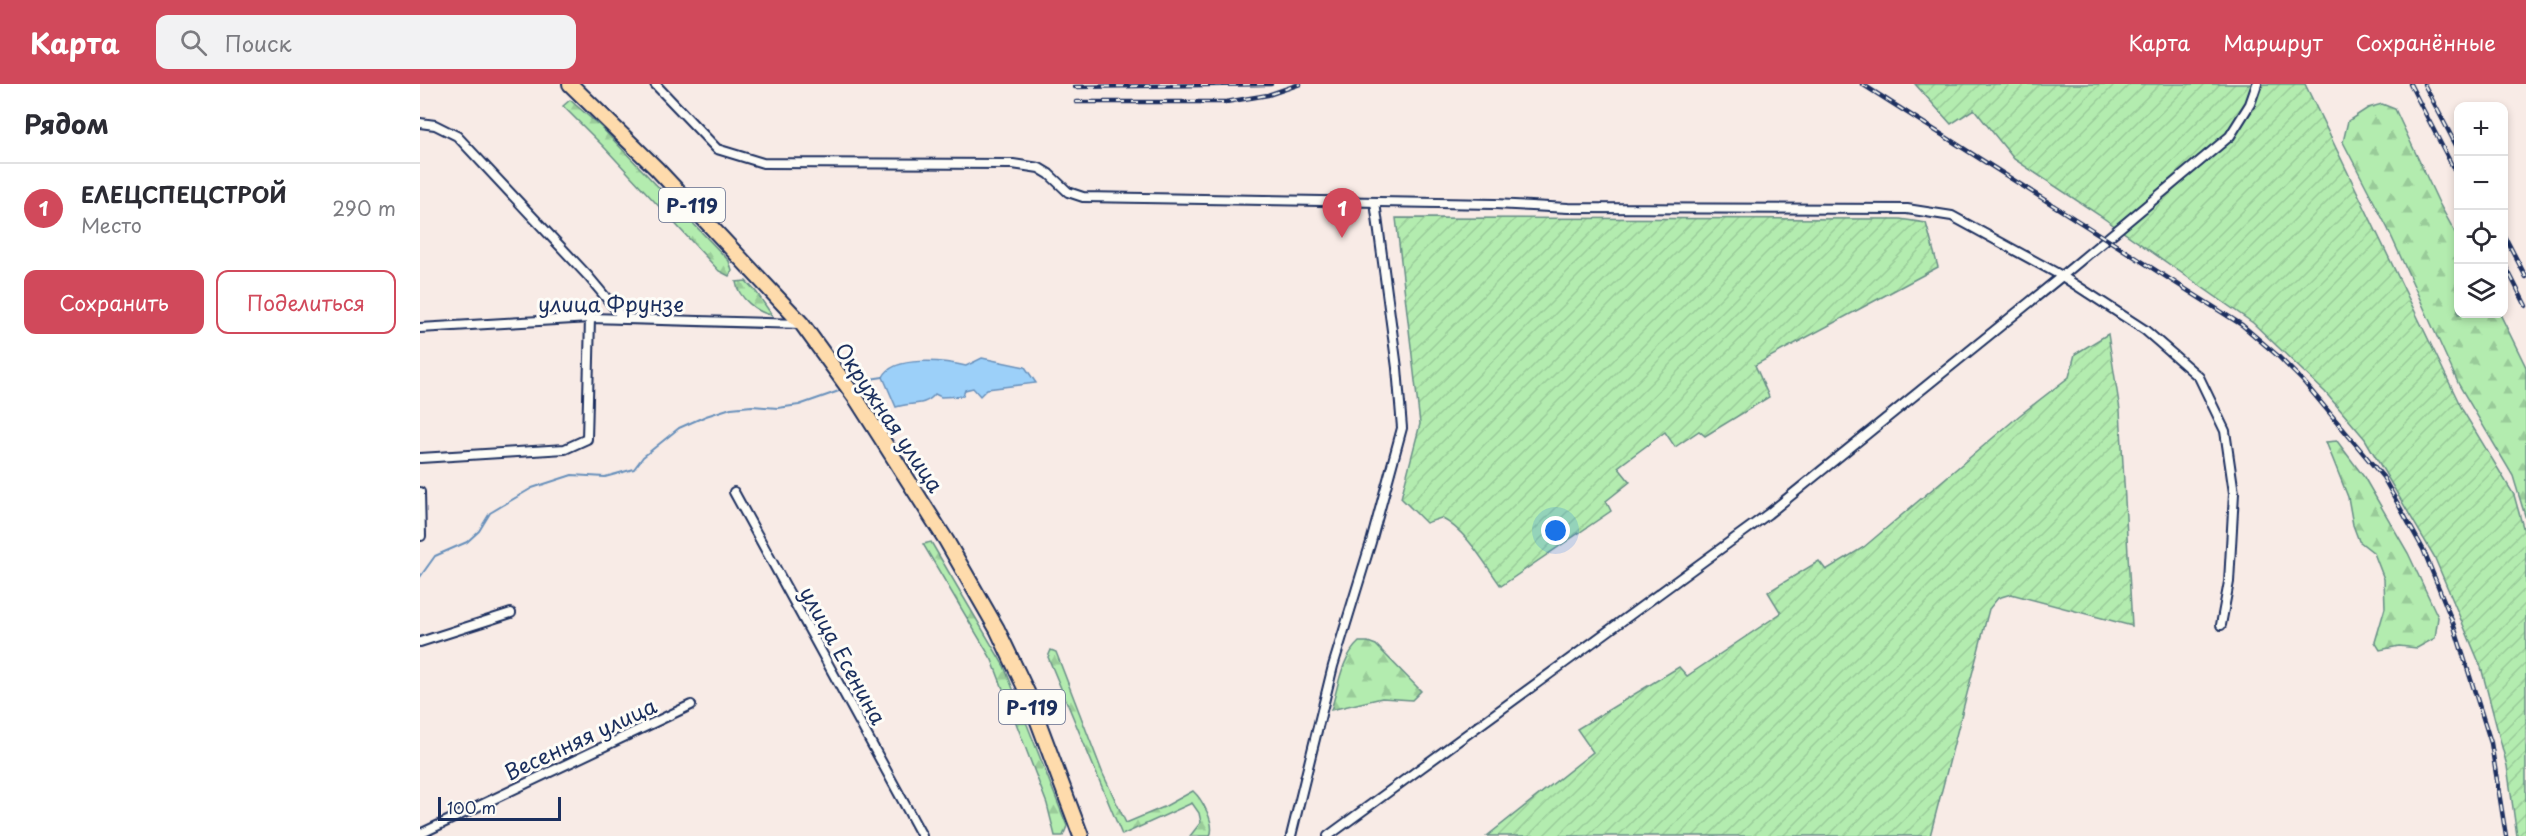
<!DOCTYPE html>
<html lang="ru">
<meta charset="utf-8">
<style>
:root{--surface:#fff;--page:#f2f2f3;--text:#2b2b33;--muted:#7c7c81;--line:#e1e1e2;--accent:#d1495b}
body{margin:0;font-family:"Playpen Sans",sans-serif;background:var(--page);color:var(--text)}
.controls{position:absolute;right:18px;top:18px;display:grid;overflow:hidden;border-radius:12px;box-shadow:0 3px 9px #0003}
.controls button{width:54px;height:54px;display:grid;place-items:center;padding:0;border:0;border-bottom:2px solid var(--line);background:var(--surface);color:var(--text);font:30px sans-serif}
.scale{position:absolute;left:18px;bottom:15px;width:123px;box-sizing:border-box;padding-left:6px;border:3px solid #1b2f5e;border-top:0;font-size:16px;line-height:21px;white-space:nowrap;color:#1b2f5e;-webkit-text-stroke:4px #fdfcf7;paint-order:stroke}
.you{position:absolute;left:1136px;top:447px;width:21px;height:21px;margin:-15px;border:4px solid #fff;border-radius:50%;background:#1a73e8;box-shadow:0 0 0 9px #1a73e833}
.badge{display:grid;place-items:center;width:39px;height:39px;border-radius:50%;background:var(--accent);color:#fff;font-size:20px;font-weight:700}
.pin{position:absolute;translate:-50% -50px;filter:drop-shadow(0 2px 3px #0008)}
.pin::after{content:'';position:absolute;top:32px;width:21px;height:18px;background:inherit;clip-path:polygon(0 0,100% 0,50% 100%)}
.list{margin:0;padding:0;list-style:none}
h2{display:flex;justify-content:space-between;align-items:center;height:78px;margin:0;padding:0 24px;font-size:26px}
h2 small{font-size:20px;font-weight:400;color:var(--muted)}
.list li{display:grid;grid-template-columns:39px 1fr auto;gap:18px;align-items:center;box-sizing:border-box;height:90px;padding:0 24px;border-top:2px solid var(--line)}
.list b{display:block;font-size:22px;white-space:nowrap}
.list p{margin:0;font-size:20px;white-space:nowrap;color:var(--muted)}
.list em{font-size:20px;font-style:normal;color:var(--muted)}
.actions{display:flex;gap:12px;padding:18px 24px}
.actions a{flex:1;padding:14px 0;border:2px solid var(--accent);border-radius:12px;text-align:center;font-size:21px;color:var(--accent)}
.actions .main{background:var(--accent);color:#fff}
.icon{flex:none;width:33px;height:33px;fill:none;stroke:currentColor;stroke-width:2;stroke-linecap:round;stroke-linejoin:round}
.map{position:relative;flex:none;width:2106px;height:752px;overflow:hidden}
header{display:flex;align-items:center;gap:36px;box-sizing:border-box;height:84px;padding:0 30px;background:var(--accent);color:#fff}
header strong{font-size:28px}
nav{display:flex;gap:33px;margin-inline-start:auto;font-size:21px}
.search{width:420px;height:54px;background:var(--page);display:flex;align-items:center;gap:15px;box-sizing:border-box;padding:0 21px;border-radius:12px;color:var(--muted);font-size:22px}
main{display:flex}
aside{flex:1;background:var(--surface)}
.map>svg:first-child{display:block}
.forest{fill:url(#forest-firs);stroke:#678e86;stroke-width:1.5}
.garden{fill:url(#garden-furrows);stroke:#678e86;stroke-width:1.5}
.water{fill:#9cd0f9;stroke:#6890bb;stroke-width:1.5}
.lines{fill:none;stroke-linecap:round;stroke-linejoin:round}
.stream{stroke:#6890bb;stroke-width:2}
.street-casing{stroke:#1b2f5e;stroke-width:12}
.highway-casing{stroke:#1b2f5e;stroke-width:18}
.street{stroke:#fdfcf7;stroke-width:8}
.highway{stroke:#fedbac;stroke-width:14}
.rail-casing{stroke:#1b2f5e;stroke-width:4.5}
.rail{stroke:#fdfcf7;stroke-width:2;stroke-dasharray:7;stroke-linecap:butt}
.labels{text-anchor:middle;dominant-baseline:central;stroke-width:6;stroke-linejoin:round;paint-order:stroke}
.shield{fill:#fdfcf7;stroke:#5f6c8c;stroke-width:1.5}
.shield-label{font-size:20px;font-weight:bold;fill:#1b2f5e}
.street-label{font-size:21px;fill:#1b2f5e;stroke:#fdfcf7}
</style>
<header>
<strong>Карта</strong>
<div class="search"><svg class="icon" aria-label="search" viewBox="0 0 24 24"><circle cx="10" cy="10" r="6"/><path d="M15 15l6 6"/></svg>Поиск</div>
<nav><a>Карта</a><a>Маршрут</a><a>Сохранённые</a></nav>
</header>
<main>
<aside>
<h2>Рядом<small></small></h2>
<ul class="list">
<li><span class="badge">1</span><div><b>ЕЛЕЦСПЕЦСТРОЙ</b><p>Место</p></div><em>290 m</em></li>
</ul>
<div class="actions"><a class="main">Сохранить</a><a>Поделиться</a></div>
</aside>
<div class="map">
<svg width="2106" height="752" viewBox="0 0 2106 752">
<defs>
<pattern id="forest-firs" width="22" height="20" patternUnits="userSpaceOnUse" patternTransform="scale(1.5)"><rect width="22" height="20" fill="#b3ecaf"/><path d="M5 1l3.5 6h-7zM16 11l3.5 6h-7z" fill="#99cb99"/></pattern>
<pattern id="garden-furrows" width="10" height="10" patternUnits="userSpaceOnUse" patternTransform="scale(1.5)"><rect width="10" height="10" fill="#b3ecaf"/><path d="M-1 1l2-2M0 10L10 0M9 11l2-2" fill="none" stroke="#99cb99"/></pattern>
</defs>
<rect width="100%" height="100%" fill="#f8ebe6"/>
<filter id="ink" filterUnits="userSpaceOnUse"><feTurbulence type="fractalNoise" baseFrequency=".0167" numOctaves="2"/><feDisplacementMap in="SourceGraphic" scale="12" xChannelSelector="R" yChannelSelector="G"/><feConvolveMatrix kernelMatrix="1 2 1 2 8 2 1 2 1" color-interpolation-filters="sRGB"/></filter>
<g filter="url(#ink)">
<g class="forest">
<path d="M 150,16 L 181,43 L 309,177 L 312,187 L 309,192 L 299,187 L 183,62 L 143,22 Z"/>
<path d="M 1962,20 L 1975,25 L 2019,119 L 2038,154 L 2038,230 L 2080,230 L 2106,283 L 2106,435 L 2093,392 L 2039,301 L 1968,145 L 1923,58 L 1928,37 L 1948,24 Z"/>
<path d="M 326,197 L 337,209 L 352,231 C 337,229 318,213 316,198 Z"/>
<path d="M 1917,357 L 1944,393 L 1988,469 L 2018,533 L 2015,554 L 1997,564 L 1979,562 L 1960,566 L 1955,558 L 1965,524 L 1964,495 L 1954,469 L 1939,457 L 1933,441 L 1928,413 L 1906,358 Z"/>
<path d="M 511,458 L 584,582 L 647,742 L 643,752 L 635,752 L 627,720 L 572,576 L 503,460 Z"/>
<path d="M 939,558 L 948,558 L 956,561 L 1001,607 L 992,616 L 962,614 L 911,626 C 918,604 921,574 939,558 Z"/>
<path d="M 631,566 L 636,568 L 683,690 L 706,739 L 744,723 L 773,707 C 782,715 796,740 790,752 L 770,752 L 781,738 L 779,729 L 772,719 L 702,751 L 628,573 Z"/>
</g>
<g class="garden">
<path d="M 1495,0 L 1885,0 L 2043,327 L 2094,411 L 2106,454 L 2106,752 L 2097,752 L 2087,682 L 2061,583 L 2014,472 L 1945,355 L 1905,308 L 1833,239 L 1679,131 L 1594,75 L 1554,25 L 1531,40 Z"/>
<path d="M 976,134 L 1480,135 L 1506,139 L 1518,183 L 1335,281 L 1349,313 L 1285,352 L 1279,347 L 1255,363 L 1245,348 L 1198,383 L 1210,398 L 1186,417 L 1191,427 L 1081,502 C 1064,479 1047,447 1021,434 L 1006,439 L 981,414 L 1000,340 Z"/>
<path d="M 1688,250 L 1700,326 L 1712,542 L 1591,510 L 1578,514 L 1569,525 L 1510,752 L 1067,752 L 1173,668 L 1157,645 L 1259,583 L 1267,592 L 1361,529 L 1348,508 L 1399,477 L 1406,486 L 1444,463 L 1600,331 L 1649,293 L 1655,270 Z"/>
</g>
<path class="water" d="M 562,274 L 605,283 L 616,299 L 567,305 L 560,312 L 553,304 L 545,306 L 543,312 L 521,313 L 515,310 C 505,323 491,318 476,323 L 463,293 C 473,271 526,277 546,282 Z"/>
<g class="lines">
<g class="stream">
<path d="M 437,297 L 463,293"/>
<path d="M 0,493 L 15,472 L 47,458 L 59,447 L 70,429 L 112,404 L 152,391 L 185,393 L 214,385 L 223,373 L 259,344 L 286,332 L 311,324 L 332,322 L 358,324 L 379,321 L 419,307"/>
</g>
<g class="street-casing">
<g id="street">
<path d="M 235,0 L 297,65 L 343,79 L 593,80 L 619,84 L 629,90 L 648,108 L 663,113 L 1075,120 L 1148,124 L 1487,125 L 1532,132 L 1642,192 L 1725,246 L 1779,293 L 1805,347 L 1814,409 L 1809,498 L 1801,541"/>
<path d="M 0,39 L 15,41 L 37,52 L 168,192 L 203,234"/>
<path d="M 0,244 L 170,234 L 382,240"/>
<path d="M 0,374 L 145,365 L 167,355 L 170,234"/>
<path d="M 0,408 L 1,452"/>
<path d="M 314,408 L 502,752"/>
<path d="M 0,558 L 91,529"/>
<path d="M 0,750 L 271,621"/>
<path d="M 871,752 L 913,582 L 951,458 L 982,344 L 977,284 L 955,118"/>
<path d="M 908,752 L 1348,430 L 1642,192 L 1810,52 L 1830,20 L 1837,0"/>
</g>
</g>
<g class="highway-casing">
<path id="highway" d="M 150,0 L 237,85 L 382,240 L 437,316 L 526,456 L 577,545 L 607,608 L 661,752"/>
</g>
<use href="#street" class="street"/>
<use href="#highway" class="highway"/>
<g class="rail-casing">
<g id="rail">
<path d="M 1442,0 L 1822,241 L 1858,272 L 1883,297 L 1963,393 L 2003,465 L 2033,539 L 2071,659 L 2086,752"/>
<path d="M 1990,0 L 2038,93"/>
<path d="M 2004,0 L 2038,65"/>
<path d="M 655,3 L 851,0"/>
<path d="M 656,18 L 806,18 L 848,11 L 880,0"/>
<path d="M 2084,151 L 2106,193"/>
<path d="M 2084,179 L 2106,222"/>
</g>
</g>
<use href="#rail" class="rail"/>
</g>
</g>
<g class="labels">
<g class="shield">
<rect x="239" y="104" width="66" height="34" rx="4.5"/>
<rect x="579" y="606" width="66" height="34" rx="4.5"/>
</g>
<g class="shield-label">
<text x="272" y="121">Р-119</text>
<text x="612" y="623">Р-119</text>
</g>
<g class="street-label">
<text x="191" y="219">улица Фрунзе</text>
<text transform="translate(470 333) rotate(56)">Окружная улица</text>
<text transform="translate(424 571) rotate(61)">улица Есенина</text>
<text transform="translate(160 654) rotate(-25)">Весенняя улица</text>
</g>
</g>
</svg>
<div class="controls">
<button>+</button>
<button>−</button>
<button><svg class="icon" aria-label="locate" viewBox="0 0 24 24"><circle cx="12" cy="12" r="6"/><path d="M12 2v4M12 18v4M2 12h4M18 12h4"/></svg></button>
<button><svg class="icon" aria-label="layers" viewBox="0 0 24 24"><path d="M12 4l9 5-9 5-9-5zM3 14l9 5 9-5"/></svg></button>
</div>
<div class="scale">100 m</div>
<div class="you"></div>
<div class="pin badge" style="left:922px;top:154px">1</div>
</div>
</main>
